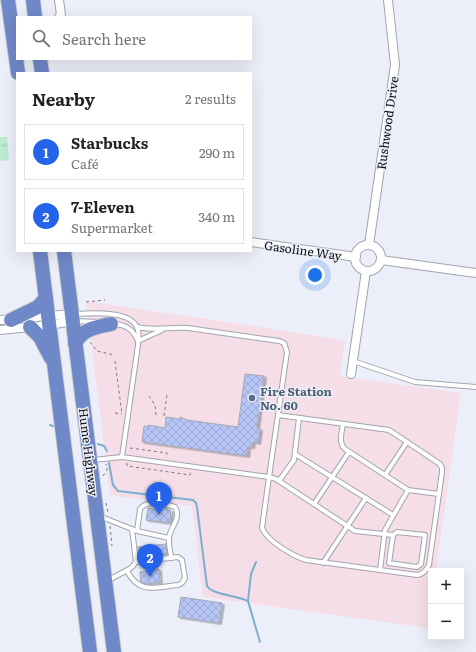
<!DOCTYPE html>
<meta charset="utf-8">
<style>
:root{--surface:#fff;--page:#f6f6f6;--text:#222;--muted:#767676;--line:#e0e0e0;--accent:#2563eb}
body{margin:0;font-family:Literata,serif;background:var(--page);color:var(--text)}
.controls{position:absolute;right:12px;bottom:12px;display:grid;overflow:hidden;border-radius:0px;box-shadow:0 4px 16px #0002}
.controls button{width:36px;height:36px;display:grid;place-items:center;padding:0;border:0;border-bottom:1px solid var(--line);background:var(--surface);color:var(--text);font:20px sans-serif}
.you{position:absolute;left:315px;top:275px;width:14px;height:14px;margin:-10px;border:3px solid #fff;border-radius:50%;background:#1a73e8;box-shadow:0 0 0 6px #1a73e833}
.badge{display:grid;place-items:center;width:26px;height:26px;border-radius:50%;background:var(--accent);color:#fff;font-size:13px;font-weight:700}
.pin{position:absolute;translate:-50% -33px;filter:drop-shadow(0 1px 2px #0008)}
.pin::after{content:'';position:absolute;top:21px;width:14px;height:12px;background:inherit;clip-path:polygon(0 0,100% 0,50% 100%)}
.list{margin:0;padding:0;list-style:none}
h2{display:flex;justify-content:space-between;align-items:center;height:52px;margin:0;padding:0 16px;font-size:17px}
h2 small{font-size:13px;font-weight:400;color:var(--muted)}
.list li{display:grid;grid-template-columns:26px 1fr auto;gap:12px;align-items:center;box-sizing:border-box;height:56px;margin:0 8px 8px;padding:0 8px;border:1px solid var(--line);border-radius:0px}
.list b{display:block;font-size:15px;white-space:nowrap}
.list p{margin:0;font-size:13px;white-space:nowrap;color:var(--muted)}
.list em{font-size:13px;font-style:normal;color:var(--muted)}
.icon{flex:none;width:22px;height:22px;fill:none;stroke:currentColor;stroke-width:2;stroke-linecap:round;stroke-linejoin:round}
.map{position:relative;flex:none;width:476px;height:652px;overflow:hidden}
.search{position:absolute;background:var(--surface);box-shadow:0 4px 16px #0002;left:16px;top:16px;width:236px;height:44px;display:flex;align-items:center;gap:10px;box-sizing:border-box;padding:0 14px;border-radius:0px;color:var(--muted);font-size:15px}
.panel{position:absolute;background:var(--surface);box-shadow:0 4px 16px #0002;left:16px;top:72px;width:236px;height:180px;border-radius:0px}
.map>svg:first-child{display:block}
.education{fill:#f6dee9}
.grass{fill:url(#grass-tufts)}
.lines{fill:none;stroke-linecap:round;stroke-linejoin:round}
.stream{stroke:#79b0cd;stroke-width:2}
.building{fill:url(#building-cross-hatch);stroke:#a6a9b2;filter:url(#shadow)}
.lane-casing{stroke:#a1a5ad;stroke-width:6}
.street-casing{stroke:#a1a5ad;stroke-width:10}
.highway-casing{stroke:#cfcfcf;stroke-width:16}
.path{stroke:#797b82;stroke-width:1;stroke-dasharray:3 3;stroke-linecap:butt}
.lane{stroke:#fff;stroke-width:4}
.street{stroke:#fff;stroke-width:8}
.highway{stroke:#6f88c8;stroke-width:14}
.service-dot{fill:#5c6f8a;stroke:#eceff9;stroke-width:1.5}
.labels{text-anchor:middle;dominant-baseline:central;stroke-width:3;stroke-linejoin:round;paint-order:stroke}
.street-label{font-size:12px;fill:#0d0e11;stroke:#eceff9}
.service-label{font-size:12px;font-weight:bold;fill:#4e5e75;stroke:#eceff9;text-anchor:start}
</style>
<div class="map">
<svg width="476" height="652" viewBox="0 0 476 652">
<defs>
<pattern id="grass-tufts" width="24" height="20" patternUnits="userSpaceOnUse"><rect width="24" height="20" fill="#bcedd1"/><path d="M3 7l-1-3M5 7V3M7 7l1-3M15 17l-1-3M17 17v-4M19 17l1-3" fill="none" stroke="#a0cab2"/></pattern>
<pattern id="building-cross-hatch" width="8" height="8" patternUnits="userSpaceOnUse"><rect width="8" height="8" fill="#b4c5f6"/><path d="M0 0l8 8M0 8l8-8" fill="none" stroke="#9aa8d2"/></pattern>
<filter id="shadow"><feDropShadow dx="2.5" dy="1.5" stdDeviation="0" flood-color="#0004"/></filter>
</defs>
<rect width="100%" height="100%" fill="#eceff9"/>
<path class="education" d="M 86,301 L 345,340 L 340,376 L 461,393 L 436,571 L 431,571 L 431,606 L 428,628 L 203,597 L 192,506 L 110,495 Z"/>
<path class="grass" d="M 0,137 L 7,137 L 9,160 L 0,161 Z"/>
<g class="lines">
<g class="stream">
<path d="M 50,425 L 53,426"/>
<path d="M 98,444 L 104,446 L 107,451"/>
<path d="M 109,463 L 113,485 L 118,491 L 193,500 L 196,503 L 197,507 L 207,586 C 212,595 237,595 248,601 L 260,642"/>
<path d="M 248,601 L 251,574 L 256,562"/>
</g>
</g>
<g class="building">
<path d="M 245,374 L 264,376 L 257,428 L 260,429 L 258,443 L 253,442 L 252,447 L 248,447 L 247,456 L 142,442 L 144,426 L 148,427 L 148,425 L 165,428 L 166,417 L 179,419 L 180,417 L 187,420 L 238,427 Z"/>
<path d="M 165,507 L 167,508 L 167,510 L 171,511 L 170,523 L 146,520 L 148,508 L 162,510 Z"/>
<path d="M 166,544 L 167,553 L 139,556 L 138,547 Z"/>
<path d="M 159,569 L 160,582 L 146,584 L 141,582 L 140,572 Z"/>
<path d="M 181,597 L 222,603 L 219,623 L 178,617 Z"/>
</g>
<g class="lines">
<g class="lane-casing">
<g id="lane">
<path d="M 74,314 C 90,313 129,310 137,327 C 140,333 138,339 138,345 L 122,457 L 269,477 L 287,352 L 284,343 L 279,341 L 188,328 C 171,327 154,331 137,327"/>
<path d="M 76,321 L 97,322"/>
<path d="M 114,324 C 126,325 133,329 138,341"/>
<path d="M 138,341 L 162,330"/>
<path d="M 353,361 L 415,382 L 476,387"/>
<path d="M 278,415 L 389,430 L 440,464 L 442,468 L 442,472 L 429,565 C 426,570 424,574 417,575 L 306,560 C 293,556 267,541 262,528 L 269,477 L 276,479 L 355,531 L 393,535"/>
<path d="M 343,424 C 342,432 338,443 345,449 L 408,490 L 439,494"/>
<path d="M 295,454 L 393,515"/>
<path d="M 93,460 L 122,457"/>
<path d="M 385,475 L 407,442"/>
<path d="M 279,481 L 294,460 L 299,418"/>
<path d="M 314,504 L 349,452"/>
<path d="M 168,505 L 175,507 C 182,518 170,527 169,538 C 168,544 171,552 171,558"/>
<path d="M 99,516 L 137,531 L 169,538"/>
<path d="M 132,529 L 136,562"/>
<path d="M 137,531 L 140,509 C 146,501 154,504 162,505"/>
<path d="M 397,532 L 425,535 L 421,564 L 417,567 L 389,563 L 393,535 Z"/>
<path d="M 323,563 L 366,498"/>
<path d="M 380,570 L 385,530 L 408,490"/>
<path d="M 107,581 L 131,568 L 136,562 L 178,557 L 182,560 L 185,578 L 182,583 L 178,585 C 155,587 140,595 127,571"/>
</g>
</g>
<g class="street-casing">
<g id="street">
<path d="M 59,17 L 61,15 L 59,0"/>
<path d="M 251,242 L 356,257"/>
<path d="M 369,245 L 395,65 L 388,0"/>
<circle cx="368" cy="258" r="13"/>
<path d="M 381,260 L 476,273"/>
<path d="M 0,320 L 72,314"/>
<path d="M 0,330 L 49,325 L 73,321"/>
<path d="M 351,374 L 366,271"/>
</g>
</g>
<g class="highway-casing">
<g id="highway">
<path d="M 8,0 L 18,73"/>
<path d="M 33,0 L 35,17"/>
<path d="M 40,59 L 42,73"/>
<path d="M 40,251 L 90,652"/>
<path d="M 64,251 L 114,652"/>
<path d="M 11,320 L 38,307 L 46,298"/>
<path d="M 30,327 L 40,337 L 51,358"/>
<path d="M 75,343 C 83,329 96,327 111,324"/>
</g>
</g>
<g class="path">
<path d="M 86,302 L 105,300"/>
<path d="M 90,342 L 97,351 L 114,355"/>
<path d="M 115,361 L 122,414"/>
<path d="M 149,396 L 155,405 L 156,415"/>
<path d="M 115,413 L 122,414"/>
<path d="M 164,416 L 167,395"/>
<path d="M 130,448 L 167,453 L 167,458"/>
<path d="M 127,463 L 127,466 L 190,475 L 191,471"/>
<path d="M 103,476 L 107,470 L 106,464"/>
<path d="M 106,503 L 108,513"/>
<path d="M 110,526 L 112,546"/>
</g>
<use href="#lane" class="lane"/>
<use href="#street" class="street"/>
<use href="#highway" class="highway"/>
</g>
<circle class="service-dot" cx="252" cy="398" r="4"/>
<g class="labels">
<g class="street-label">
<text transform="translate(387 123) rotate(-82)">Rushwood Drive</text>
<text transform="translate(303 250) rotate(8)">Gasoline Way</text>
<text transform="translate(89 452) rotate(83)">Hume Highway</text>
</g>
<g class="service-label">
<text x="260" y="391">Fire Station<tspan x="260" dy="14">No. 60</tspan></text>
</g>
</g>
</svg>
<div class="controls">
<button>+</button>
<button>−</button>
</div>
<div class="you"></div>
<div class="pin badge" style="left:159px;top:515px">1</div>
<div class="pin badge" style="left:150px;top:577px">2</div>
<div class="search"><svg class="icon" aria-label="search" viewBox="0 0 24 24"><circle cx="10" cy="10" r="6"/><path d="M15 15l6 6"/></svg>Search here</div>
<section class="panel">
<h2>Nearby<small>2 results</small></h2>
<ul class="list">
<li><span class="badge">1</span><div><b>Starbucks</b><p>Café</p></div><em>290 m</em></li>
<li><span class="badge">2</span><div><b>7-Eleven</b><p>Supermarket</p></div><em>340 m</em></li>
</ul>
</section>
</div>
